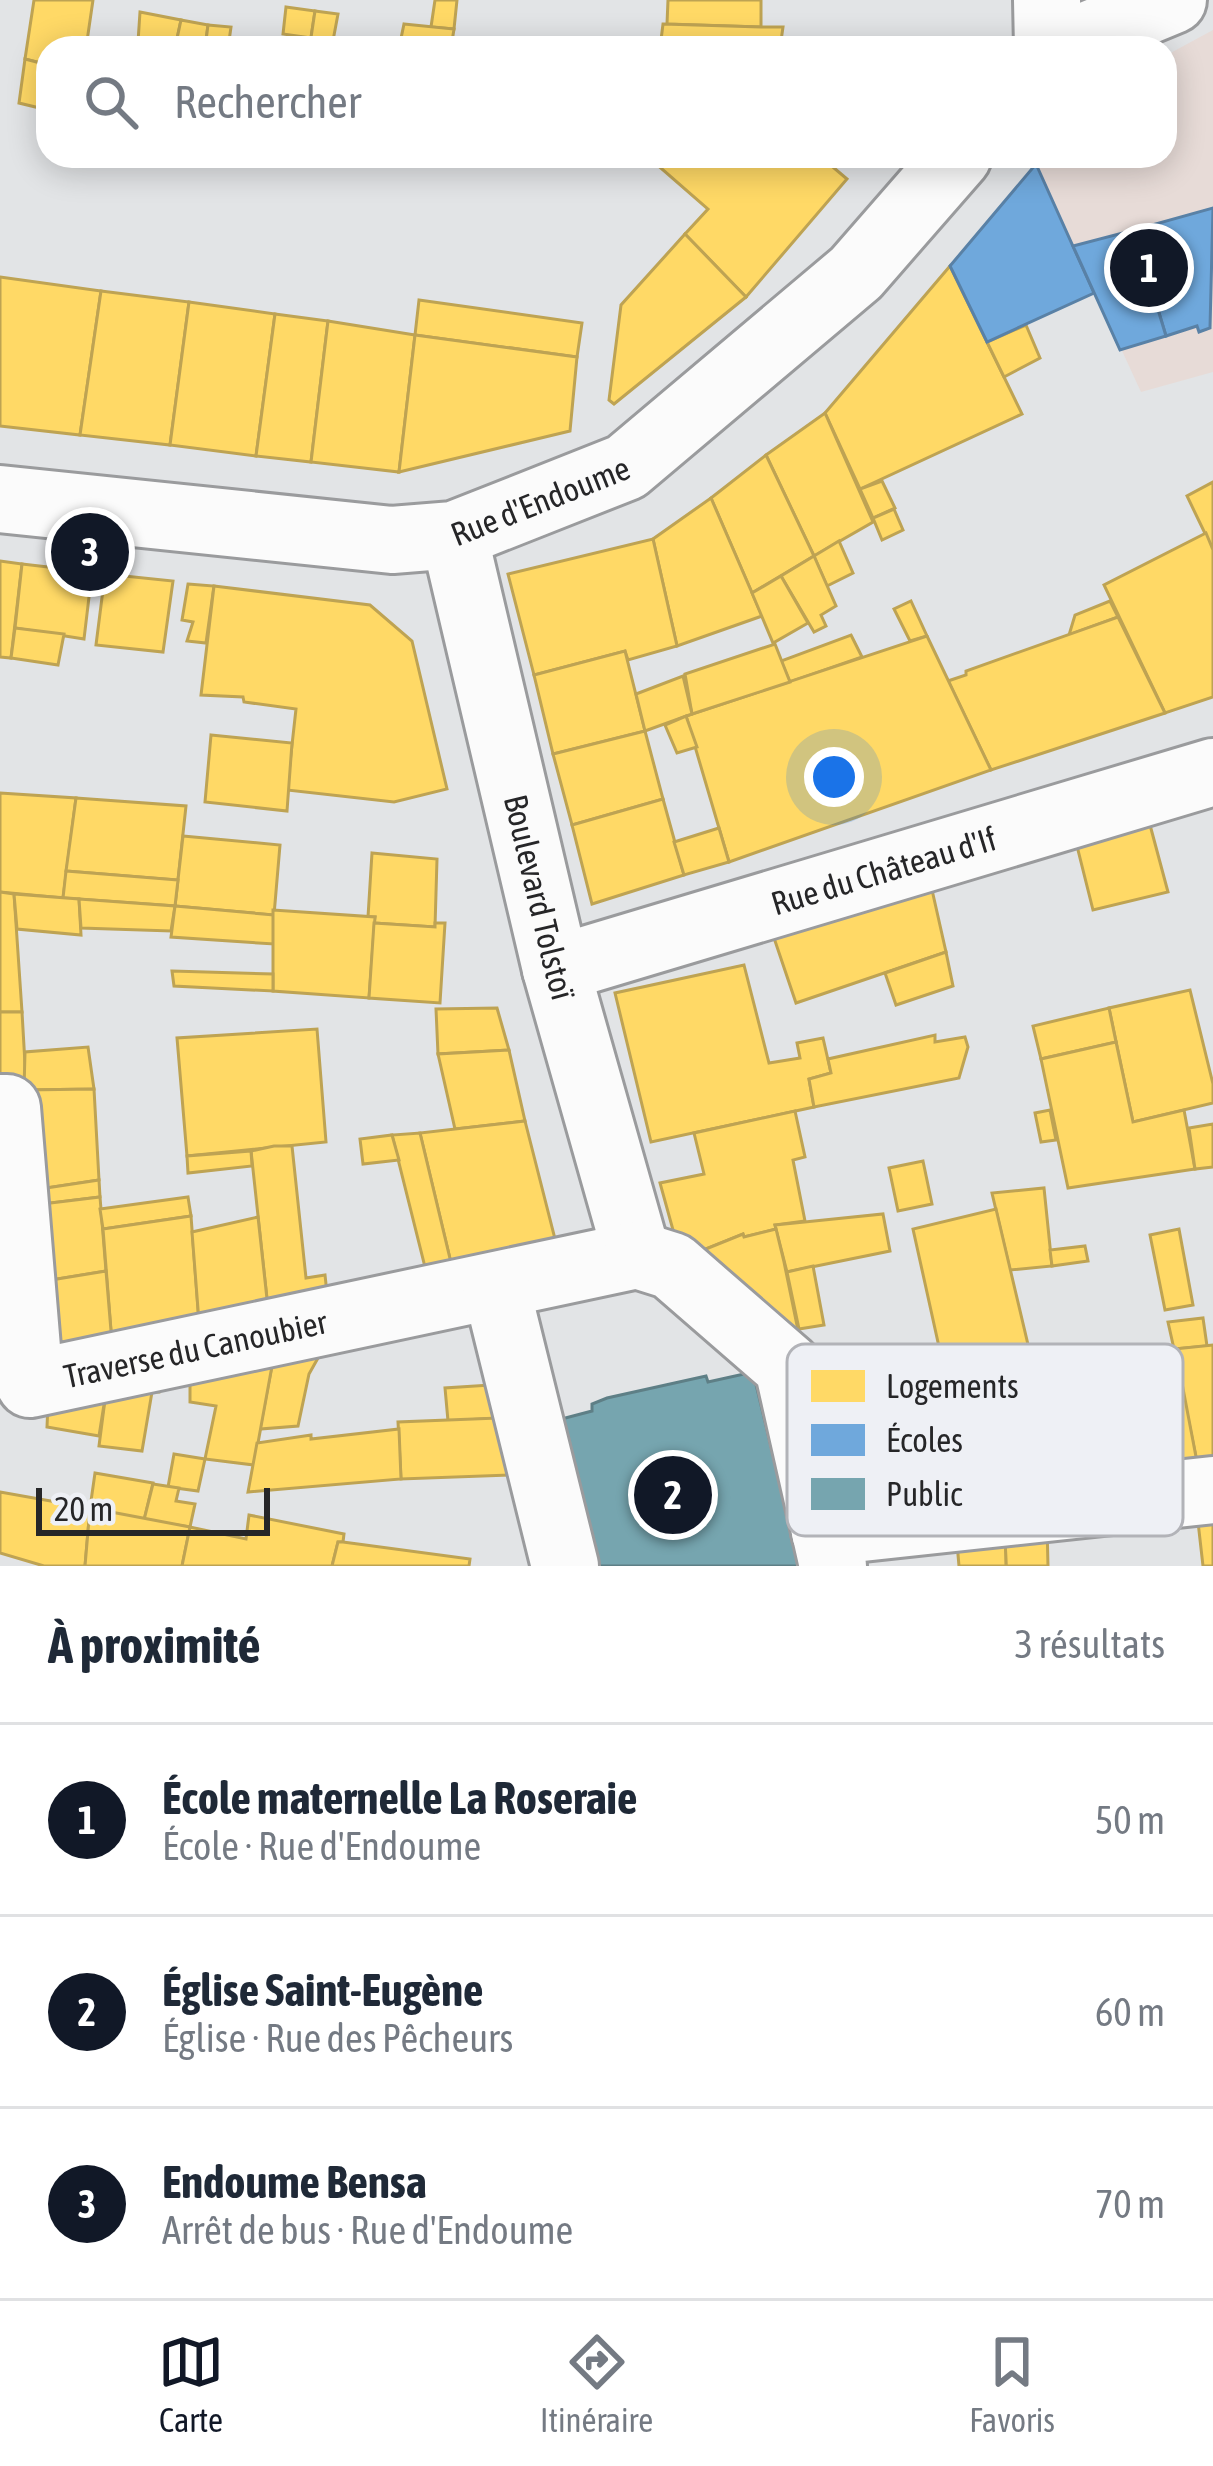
<!DOCTYPE html>
<html lang="fr">
<meta charset="utf-8">
<style>
:root{--surface:#fff;--page:#f2f2f3;--text:#1f2937;--muted:#747a83;--line:#e0e1e3;--accent:#111827}
body{margin:0;font-family:"Asap Condensed",sans-serif;background:var(--page);color:var(--text)}
.scale{position:absolute;left:36px;bottom:30px;width:234px;box-sizing:border-box;padding-left:12px;border:6px solid #262628;border-top:0;font-size:33px;line-height:42px;white-space:nowrap;color:#262628;-webkit-text-stroke:9px #eef0f5;paint-order:stroke}
.you{position:absolute;left:834px;top:777px;width:42px;height:42px;margin:-30px;border:9px solid #fff;border-radius:50%;background:#1a73e8;box-shadow:0 0 0 18px #1a73e833}
.badge{display:grid;place-items:center;width:78px;height:78px;border-radius:50%;background:var(--accent);color:#fff;font-size:39px;font-weight:700}
.pin{position:absolute;translate:-50% -50%;border:6px solid #fff;box-shadow:0 3px 12px #0006}
.list{margin:0;padding:0;list-style:none}
h2{display:flex;justify-content:space-between;align-items:center;height:156px;margin:0;padding:0 48px;font-size:51px}
h2 small{font-size:39px;font-weight:400;color:var(--muted)}
.list li{display:grid;grid-template-columns:78px 1fr auto;gap:36px;align-items:center;box-sizing:border-box;height:192px;padding:0 48px;border-top:3px solid var(--line)}
.list b{display:block;font-size:45px;white-space:nowrap}
.list p{margin:0;font-size:39px;white-space:nowrap;color:var(--muted)}
.list em{font-size:39px;font-style:normal;color:var(--muted)}
.icon{flex:none;width:66px;height:66px;fill:none;stroke:currentColor;stroke-width:2;stroke-linecap:round;stroke-linejoin:round}
.map{position:relative;flex:none;width:1213px;height:1566px;overflow:hidden}
.search{position:absolute;background:var(--surface);box-shadow:0 6px 30px #0003;left:36px;right:36px;top:36px;height:132px;display:flex;align-items:center;gap:30px;box-sizing:border-box;padding:0 42px;border-radius:36px;color:var(--muted);font-size:45px}
.sheet{height:732px;background:var(--surface)}
nav{display:flex;justify-content:space-around;align-items:center;box-sizing:border-box;height:168px;border-top:3px solid var(--line);background:var(--surface);font-size:33px;color:var(--muted)}
nav a{display:grid;justify-items:center;gap:6px}
nav .on{color:var(--accent)}
.map>svg:first-child{display:block}
.education{fill:#e7dbd7}
.homes{fill:#ffd966;stroke:#bea353;stroke-width:3}
.schools{fill:#6fa8dc;stroke:#5981a6;stroke-width:3}
.public{fill:#76a5af;stroke:#5e7f86;stroke-width:3}
.lines{fill:none;stroke-linecap:round;stroke-linejoin:round}
.minor-casing{stroke:#9a9b9d;stroke-width:72}
.tertiary-casing{stroke:#9a9b9d;stroke-width:72}
.minor{stroke:#fbfbfb;stroke-width:66}
.tertiary{stroke:#fbfbfb;stroke-width:66}
.labels{text-anchor:middle;dominant-baseline:central;stroke-width:12;stroke-linejoin:round;paint-order:stroke}
.street-label{font-size:33px;fill:#262628;stroke:#eef0f5}
.key{fill:#eef0f5;stroke:#b2b3b8;stroke-width:3}
.key-label{font-size:33px;fill:#262628}
</style>
<div class="map">
<svg width="1213" height="1566" viewBox="0 0 1213 1566">
<rect width="100%" height="100%" fill="#e2e4e6"/>
<path class="education" d="M 1213,30 L 1213,372 L 1141,392 L 1036,164 L 1043,156 L 1165,156 L 1165,56 Z"/>
<g class="homes">
<path d="M 34,0 L 93,0 L 86,48 L 48,48 L 48,65 L 25,59 Z"/>
<path d="M 435,0 L 457,0 L 454,29 L 431,27 Z"/>
<path d="M 668,0 L 761,0 L 761,27 L 667,24 Z"/>
<path d="M 286,7 L 315,11 L 311,38 L 283,34 Z"/>
<path d="M 315,11 L 338,14 L 332,46 L 310,44 Z"/>
<path d="M 140,12 L 181,20 L 175,48 L 138,42 Z"/>
<path d="M 181,20 L 208,25 L 205,48 L 175,48 Z"/>
<path d="M 404,24 L 454,29 L 451,48 L 399,48 Z"/>
<path d="M 663,24 L 761,27 L 783,27 L 780,48 L 660,48 Z"/>
<path d="M 208,25 L 231,27 L 228,48 L 205,48 Z"/>
<path d="M 25,59 L 48,65 L 48,110 L 19,103 Z"/>
<path d="M 647,156 L 820,156 L 847,179 L 746,297 L 685,234 L 708,209 Z"/>
<path d="M 685,234 L 746,297 L 614,404 L 609,400 L 621,305 Z"/>
<path d="M 950,266 L 1022,414 L 860,489 L 825,413 Z"/>
<path d="M 0,277 L 101,291 L 80,435 L 0,426 Z"/>
<path d="M 101,291 L 189,302 L 170,445 L 80,435 Z"/>
<path d="M 419,300 L 582,323 L 577,357 L 415,335 Z"/>
<path d="M 189,302 L 275,314 L 256,456 L 170,445 Z"/>
<path d="M 275,314 L 328,321 L 311,462 L 256,456 Z"/>
<path d="M 328,321 L 415,335 L 399,472 L 311,462 Z"/>
<path d="M 1026,325 L 1040,358 L 1004,377 L 987,342 Z"/>
<path d="M 415,335 L 577,357 L 570,431 L 399,472 Z"/>
<path d="M 825,413 L 873,522 L 814,556 L 766,455 Z"/>
<path d="M 766,455 L 814,556 L 752,593 L 711,498 Z"/>
<path d="M 882,481 L 895,508 L 873,518 L 860,489 Z"/>
<path d="M 1213,482 L 1213,550 L 1187,496 Z"/>
<path d="M 711,498 L 762,616 L 677,646 L 653,539 Z"/>
<path d="M 894,509 L 903,530 L 882,540 L 873,518 Z"/>
<path d="M 1206,533 L 1213,550 L 1213,697 L 1165,713 L 1104,585 Z"/>
<path d="M 653,539 L 677,646 L 628,660 L 625,651 L 534,675 L 508,574 Z"/>
<path d="M 839,541 L 853,573 L 827,586 L 814,556 Z"/>
<path d="M 814,556 L 836,606 L 821,615 L 826,626 L 814,632 L 781,576 Z"/>
<path d="M 0,561 L 22,564 L 11,658 L 0,657 Z"/>
<path d="M 22,564 L 92,572 L 84,639 L 15,628 Z"/>
<path d="M 105,574 L 173,581 L 163,652 L 96,645 Z"/>
<path d="M 781,576 L 808,623 L 773,643 L 752,593 Z"/>
<path d="M 188,584 L 214,586 L 206,643 L 187,641 L 193,622 L 182,620 Z"/>
<path d="M 214,586 L 370,605 L 412,641 L 447,789 L 394,802 L 287,790 L 296,709 L 244,702 L 243,697 L 201,695 Z"/>
<path d="M 911,601 L 927,636 L 910,641 L 894,609 Z"/>
<path d="M 1110,601 L 1118,617 L 1069,635 L 1075,615 Z"/>
<path d="M 1118,617 L 1165,713 L 991,770 L 948,681 L 966,675 L 966,671 Z"/>
<path d="M 15,628 L 64,634 L 58,665 L 11,658 Z"/>
<path d="M 851,635 L 862,657 L 790,682 L 781,661 Z"/>
<path d="M 927,636 L 991,770 L 729,862 L 686,716 Z"/>
<path d="M 775,644 L 790,682 L 692,714 L 685,674 Z"/>
<path d="M 625,651 L 645,731 L 553,754 L 534,675 Z"/>
<path d="M 683,676 L 692,714 L 645,731 L 636,694 Z"/>
<path d="M 686,716 L 697,747 L 677,753 L 665,725 Z"/>
<path d="M 645,731 L 663,799 L 572,825 L 553,754 Z"/>
<path d="M 211,735 L 292,743 L 287,811 L 205,802 Z"/>
<path d="M 0,793 L 76,798 L 63,898 L 0,892 Z"/>
<path d="M 76,798 L 186,806 L 178,880 L 66,871 Z"/>
<path d="M 663,799 L 684,875 L 592,904 L 572,825 Z"/>
<path d="M 1146,810 L 1168,892 L 1093,910 L 1074,834 Z"/>
<path d="M 719,828 L 729,862 L 684,875 L 674,842 Z"/>
<path d="M 183,836 L 280,845 L 274,915 L 175,906 Z"/>
<path d="M 372,853 L 437,859 L 435,927 L 374,923 L 375,917 L 368,917 Z"/>
<path d="M 66,871 L 178,880 L 175,906 L 63,898 Z"/>
<path d="M 930,881 L 946,952 L 796,1003 L 773,935 Z"/>
<path d="M 0,892 L 14,894 L 22,1012 L 0,1012 Z"/>
<path d="M 14,894 L 79,899 L 81,935 L 17,929 Z"/>
<path d="M 79,899 L 175,906 L 171,931 L 81,928 Z"/>
<path d="M 175,906 L 274,915 L 274,944 L 171,937 Z"/>
<path d="M 273,910 L 375,917 L 369,998 L 273,991 Z"/>
<path d="M 374,923 L 435,927 L 435,923 L 445,923 L 440,1003 L 369,998 Z"/>
<path d="M 946,952 L 953,986 L 896,1005 L 885,973 Z"/>
<path d="M 744,965 L 769,1063 L 800,1058 L 797,1043 L 823,1038 L 831,1073 L 809,1079 L 814,1107 L 651,1142 L 615,993 Z"/>
<path d="M 172,971 L 273,974 L 273,991 L 174,986 Z"/>
<path d="M 1190,990 L 1213,1084 L 1213,1103 L 1133,1122 L 1109,1008 Z"/>
<path d="M 497,1008 L 509,1050 L 438,1054 L 436,1009 Z"/>
<path d="M 1109,1008 L 1116,1042 L 1041,1059 L 1033,1026 Z"/>
<path d="M 0,1012 L 22,1012 L 26,1081 L 0,1082 Z"/>
<path d="M 317,1029 L 326,1142 L 187,1156 L 177,1038 Z"/>
<path d="M 935,1035 L 935,1042 L 965,1037 L 968,1047 L 959,1078 L 814,1107 L 809,1079 L 831,1073 L 828,1059 Z"/>
<path d="M 1116,1042 L 1133,1122 L 1184,1110 L 1195,1169 L 1068,1188 L 1041,1059 Z"/>
<path d="M 88,1047 L 94,1089 L 24,1090 L 25,1052 Z"/>
<path d="M 509,1050 L 525,1121 L 455,1129 L 438,1054 Z"/>
<path d="M 94,1089 L 99,1180 L 33,1190 L 24,1090 Z"/>
<path d="M 1050,1110 L 1056,1140 L 1041,1142 L 1035,1113 Z"/>
<path d="M 795,1111 L 805,1157 L 793,1160 L 805,1221 L 775,1225 L 776,1229 L 744,1237 L 743,1234 L 681,1259 L 660,1183 L 704,1174 L 694,1133 Z"/>
<path d="M 525,1121 L 556,1243 L 452,1267 L 420,1133 Z"/>
<path d="M 1213,1124 L 1213,1167 L 1195,1169 L 1189,1128 Z"/>
<path d="M 420,1133 L 452,1267 L 426,1271 L 392,1135 Z"/>
<path d="M 392,1135 L 399,1160 L 363,1164 L 360,1139 Z"/>
<path d="M 274,1146 L 292,1146 L 306,1278 L 325,1275 L 327,1293 L 268,1308 L 251,1151 Z"/>
<path d="M 251,1151 L 252,1166 L 188,1173 L 187,1156 Z"/>
<path d="M 923,1161 L 932,1204 L 898,1211 L 889,1168 Z"/>
<path d="M 99,1180 L 100,1197 L 34,1205 L 33,1190 Z"/>
<path d="M 1044,1188 L 1052,1266 L 1010,1270 L 992,1193 Z"/>
<path d="M 100,1197 L 106,1271 L 39,1282 L 34,1205 Z"/>
<path d="M 188,1197 L 191,1216 L 103,1229 L 100,1209 Z"/>
<path d="M 996,1209 L 1038,1387 L 956,1406 L 947,1383 L 913,1229 Z"/>
<path d="M 883,1214 L 890,1251 L 787,1272 L 775,1225 Z"/>
<path d="M 191,1216 L 199,1322 L 112,1343 L 103,1229 Z"/>
<path d="M 258,1217 L 268,1308 L 199,1322 L 192,1232 Z"/>
<path d="M 776,1229 L 784,1262 L 799,1335 L 681,1259 L 743,1234 L 744,1237 Z"/>
<path d="M 1179,1229 L 1193,1305 L 1165,1310 L 1150,1235 Z"/>
<path d="M 1085,1246 L 1088,1261 L 1052,1266 L 1050,1250 Z"/>
<path d="M 813,1266 L 824,1325 L 799,1329 L 787,1272 Z"/>
<path d="M 106,1271 L 112,1343 L 46,1358 L 39,1282 Z"/>
<path d="M 1203,1318 L 1207,1346 L 1174,1349 L 1168,1322 Z"/>
<path d="M 327,1342 L 309,1374 L 298,1426 L 260,1429 L 274,1355 Z"/>
<path d="M 1213,1345 L 1213,1460 L 1197,1462 L 1174,1349 Z"/>
<path d="M 274,1355 L 254,1465 L 205,1459 L 216,1406 L 190,1402 L 190,1374 Z"/>
<path d="M 1177,1357 L 1197,1462 L 1059,1474 L 1041,1392 L 1140,1370 L 1139,1366 Z"/>
<path d="M 160,1381 L 159,1392 L 152,1392 L 142,1451 L 99,1446 L 106,1392 Z"/>
<path d="M 490,1385 L 498,1418 L 448,1421 L 445,1388 Z"/>
<path d="M 106,1392 L 99,1436 L 47,1427 L 48,1404 Z"/>
<path d="M 498,1418 L 512,1475 L 401,1479 L 398,1422 Z"/>
<path d="M 399,1429 L 401,1479 L 248,1492 L 257,1443 L 311,1435 L 311,1439 Z"/>
<path d="M 174,1454 L 205,1459 L 198,1491 L 168,1487 Z"/>
<path d="M 95,1473 L 153,1483 L 144,1520 L 90,1508 Z"/>
<path d="M 153,1484 L 179,1488 L 176,1501 L 195,1504 L 190,1527 L 144,1520 Z"/>
<path d="M 0,1492 L 90,1508 L 85,1566 L 44,1566 L 0,1553 Z"/>
<path d="M 90,1508 L 190,1527 L 182,1566 L 85,1566 Z"/>
<path d="M 1213,1511 L 1213,1566 L 1203,1566 L 1197,1513 Z"/>
<path d="M 249,1515 L 344,1534 L 343,1542 L 338,1542 L 332,1566 L 182,1566 L 190,1527 L 246,1539 Z"/>
<path d="M 1047,1525 L 1048,1566 L 1006,1566 L 1005,1533 Z"/>
<path d="M 956,1532 L 1005,1533 L 1006,1566 L 959,1566 Z"/>
<path d="M 338,1542 L 343,1542 L 470,1559 L 469,1566 L 332,1566 Z"/>
</g>
<g class="schools">
<path d="M 1036,164 L 1094,293 L 987,342 L 950,266 Z"/>
<path d="M 1213,208 L 1210,328 L 1199,332 L 1197,326 L 1166,336 L 1134,230 Z"/>
<path d="M 1134,230 L 1166,336 L 1120,350 L 1073,246 Z"/>
</g>
<path class="public" d="M 753,1372 L 800,1566 L 582,1566 L 546,1423 L 592,1411 L 592,1404 L 607,1398 L 706,1376 L 708,1382 Z"/>
<g class="lines">
<g class="minor-casing">
<g id="minor">
<path d="M 1047,0 L 1048,48"/>
<path id="s1" d="M 454,535 L 556,969 L 637,1255"/>
<path id="s2" d="M 556,969 L 1213,772"/>
<path id="s3" d="M 0,1108 L 7,1108 L 30,1384 L 637,1255"/>
<path d="M 637,1255 L 672,1266 L 788,1367 L 833,1566"/>
<path d="M 496,1287 L 565,1566"/>
<path d="M 825,1532 L 1213,1490"/>
</g>
</g>
<g class="tertiary-casing">
<g id="tertiary">
<path d="M 1057,48 L 1173,0"/>
<path id="s4" d="M 0,499 L 392,540 L 454,535 L 626,467 L 856,273 L 958,156"/>
</g>
</g>
<use href="#minor" class="minor"/>
<use href="#tertiary" class="tertiary"/>
</g>
<g class="labels">
<g class="street-label">
<text stroke="none"><textPath href="#s4" startOffset="549">Rue d'Endoume</textPath></text>
<text stroke="none"><textPath href="#s2" startOffset="342">Rue du Château d'If</textPath></text>
<text stroke="none"><textPath href="#s1" startOffset="372">Boulevard Tolstoï</textPath></text>
<text stroke="none"><textPath href="#s3" startOffset="453">Traverse du Canoubier</textPath></text>
</g>
</g>
<rect x="787" y="1344" width="396" height="192" rx="18" class="key"/>
<rect x="811" y="1370" width="54" height="32" fill="#ffd966"/>
<rect x="811" y="1424" width="54" height="32" fill="#6fa8dc"/>
<rect x="811" y="1478" width="54" height="32" fill="#76a5af"/>
<g class="key-label">
<text x="886" y="1398">Logements</text>
<text x="886" y="1452">Écoles</text>
<text x="886" y="1506">Public</text>
</g>
</svg>
<div class="scale">20 m</div>
<div class="you"></div>
<div class="pin badge" style="left:1149px;top:268px">1</div>
<div class="pin badge" style="left:673px;top:1495px">2</div>
<div class="pin badge" style="left:90px;top:552px">3</div>
<div class="search"><svg class="icon" aria-label="search" viewBox="0 0 24 24"><circle cx="10" cy="10" r="6"/><path d="M15 15l6 6"/></svg>Rechercher</div>
</div>
<section class="sheet">
<h2>À proximité<small>3 résultats</small></h2>
<ul class="list">
<li><span class="badge">1</span><div><b>École maternelle La Roseraie</b><p>École · Rue d'Endoume</p></div><em>50 m</em></li>
<li><span class="badge">2</span><div><b>Église Saint-Eugène</b><p>Église · Rue des Pêcheurs</p></div><em>60 m</em></li>
<li><span class="badge">3</span><div><b>Endoume Bensa</b><p>Arrêt de bus · Rue d'Endoume</p></div><em>70 m</em></li>
</ul>
</section>
<nav>
<a class="on"><svg class="icon" aria-label="map" viewBox="0 0 24 24"><path d="M3 6l6-2 6 2 6-2v14l-6 2-6-2-6 2zM9 4v14M15 6v14"/></svg>Carte</a>
<a><svg class="icon" aria-label="directions" viewBox="0 0 24 24"><path d="M12 3l9 9-9 9-9-9zM9 14v-3h6M13 9l2 2-2 2"/></svg>Itinéraire</a>
<a><svg class="icon" aria-label="saved" viewBox="0 0 24 24"><path d="M7 4h10v16l-5-4-5 4z"/></svg>Favoris</a>
</nav>
